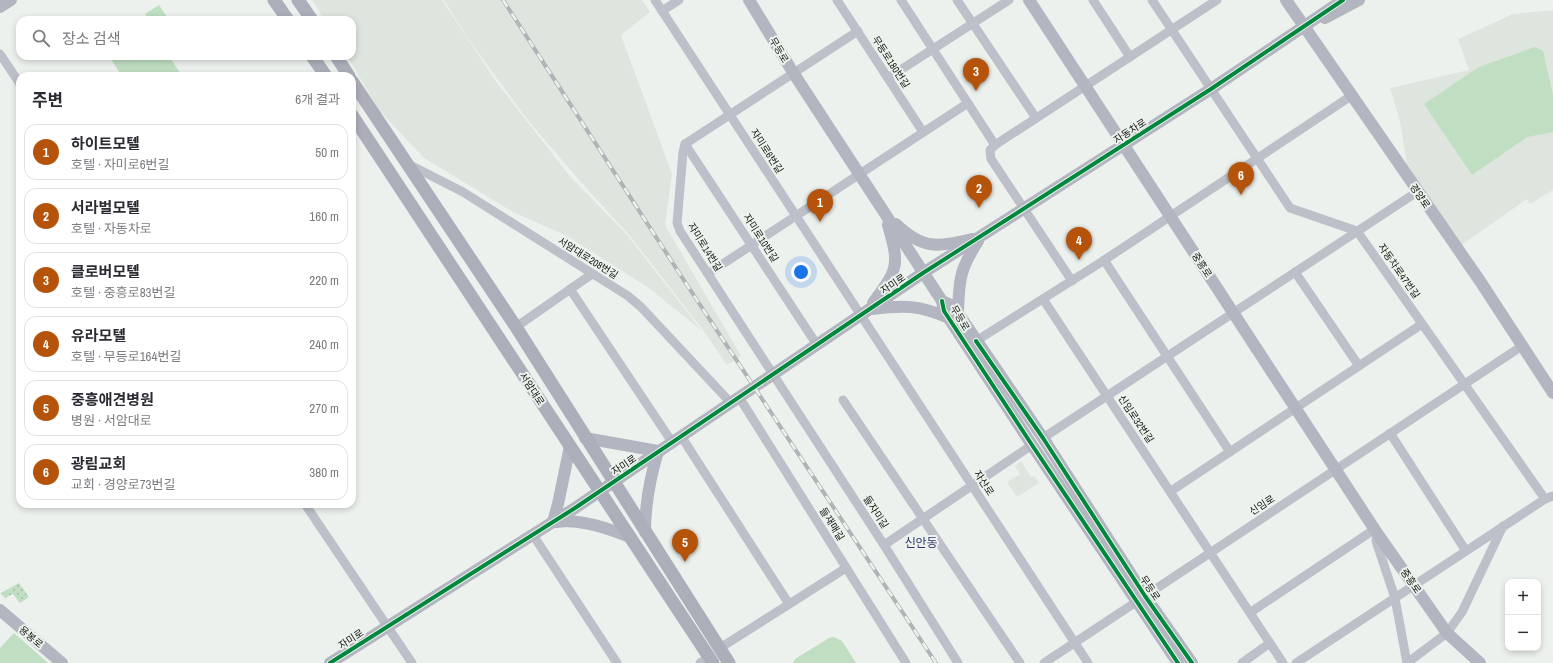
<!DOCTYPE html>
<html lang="ko">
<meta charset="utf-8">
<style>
:root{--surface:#fff;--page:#f7f7f7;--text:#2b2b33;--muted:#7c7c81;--line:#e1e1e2;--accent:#b45309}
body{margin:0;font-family:"Archivo Narrow","Noto Sans KR",sans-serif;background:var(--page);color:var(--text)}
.controls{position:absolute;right:12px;bottom:12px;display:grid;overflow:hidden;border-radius:8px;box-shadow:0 2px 6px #0003}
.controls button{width:36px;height:36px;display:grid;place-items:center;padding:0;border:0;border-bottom:1px solid var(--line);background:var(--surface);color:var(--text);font:20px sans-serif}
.you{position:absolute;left:801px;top:272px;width:14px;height:14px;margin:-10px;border:3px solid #fff;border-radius:50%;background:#1a73e8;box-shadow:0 0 0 6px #1a73e833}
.badge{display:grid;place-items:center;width:26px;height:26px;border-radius:50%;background:var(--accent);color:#fff;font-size:13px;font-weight:700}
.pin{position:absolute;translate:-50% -33px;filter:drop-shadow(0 1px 2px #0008)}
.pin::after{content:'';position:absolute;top:21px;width:14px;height:12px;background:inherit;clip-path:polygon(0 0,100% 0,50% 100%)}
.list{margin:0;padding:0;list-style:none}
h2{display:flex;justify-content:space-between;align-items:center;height:52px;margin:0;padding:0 16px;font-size:17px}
h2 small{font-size:13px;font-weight:400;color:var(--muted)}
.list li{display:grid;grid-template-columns:26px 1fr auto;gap:12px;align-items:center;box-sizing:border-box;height:56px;margin:0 8px 8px;padding:0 8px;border:1px solid var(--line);border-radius:12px}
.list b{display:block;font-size:15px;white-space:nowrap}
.list p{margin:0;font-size:13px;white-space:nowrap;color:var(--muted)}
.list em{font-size:13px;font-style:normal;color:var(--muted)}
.icon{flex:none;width:22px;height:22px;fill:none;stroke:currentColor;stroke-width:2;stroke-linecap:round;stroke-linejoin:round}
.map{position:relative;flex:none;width:1553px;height:663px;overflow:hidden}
.search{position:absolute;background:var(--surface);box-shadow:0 2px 6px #0003;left:16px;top:16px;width:340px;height:44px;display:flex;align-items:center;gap:10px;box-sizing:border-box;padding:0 14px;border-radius:12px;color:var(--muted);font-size:15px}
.panel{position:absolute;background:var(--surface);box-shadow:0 2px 6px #0003;left:16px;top:72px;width:340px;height:436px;border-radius:12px}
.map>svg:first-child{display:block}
.built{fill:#dde5de}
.grass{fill:url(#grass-dots)}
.park{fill:#bfdec2}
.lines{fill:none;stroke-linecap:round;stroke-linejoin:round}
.street{stroke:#bdc0c8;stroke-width:9}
.secondary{stroke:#b3b6c0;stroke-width:12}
.primary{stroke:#acafba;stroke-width:13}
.rail-casing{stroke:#b1b4b6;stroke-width:4}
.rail{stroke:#ecf2ec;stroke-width:2.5;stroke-dasharray:8;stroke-linecap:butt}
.cycleway-casing{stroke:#ecf2ec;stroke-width:6}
.cycleway{stroke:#00873e;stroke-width:4}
.labels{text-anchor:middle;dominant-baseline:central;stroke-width:4;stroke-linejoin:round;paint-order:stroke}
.street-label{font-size:10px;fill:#141614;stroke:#ecf2ec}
.quarter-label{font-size:12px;fill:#323570;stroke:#ecf2ec}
</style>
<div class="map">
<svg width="1553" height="663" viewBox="0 0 1553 663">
<defs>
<pattern id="grass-dots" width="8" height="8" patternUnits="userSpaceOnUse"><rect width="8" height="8" fill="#bfdec2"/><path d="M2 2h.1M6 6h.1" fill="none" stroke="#a3bea6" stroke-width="1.8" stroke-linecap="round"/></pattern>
</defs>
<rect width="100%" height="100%" fill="#edf1ed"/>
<g class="built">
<path d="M 312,0 L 442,0 L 497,83 L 569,175 L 628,236 L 702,331 L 649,288 L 567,236 L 513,212 L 424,158 L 379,110 L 347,56 L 352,56 L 352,20 L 325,20 Z"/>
<path d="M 444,0 L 642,0 L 650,12 L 621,35 L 672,174 L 665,225 L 741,356 L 727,365 L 703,330 L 630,236 L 579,180 L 526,118 L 467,37 Z"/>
<path d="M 1553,10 L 1553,190 L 1530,204 L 1527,199 L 1460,246 L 1408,172 L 1400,121 L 1390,88 L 1469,70 L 1458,39 L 1513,14 Z"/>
<path d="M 1021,461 L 1031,477 L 1034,476 L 1039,483 L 1017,497 L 1007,482 L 1020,474 L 1015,466 Z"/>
</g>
<path class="grass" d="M 19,583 L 29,597 L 20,603 L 13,594 L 5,598 L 1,593 Z"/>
<g class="park">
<path d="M 159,5 L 167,17 L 164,18 L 165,20 L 148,20 L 145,14 Z"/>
<path d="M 1535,47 L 1543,51 L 1553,95 L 1553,132 L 1527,137 L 1472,175 L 1424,104 L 1479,67 Z"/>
<path d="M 109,56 L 169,56 L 182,76 L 122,76 Z"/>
<path d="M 14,633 L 48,663 L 0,663 L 0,648 Z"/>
<path d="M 834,637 L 842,641 L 856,663 L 793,663 L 795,659 L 829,638 Z"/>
</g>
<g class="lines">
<g class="street">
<path d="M 655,0 L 1088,663"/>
<path d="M 837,0 L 923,132"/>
<path d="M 901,0 L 995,145 L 990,150 L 991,159 L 1072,281"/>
<path d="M 957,0 L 1036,118"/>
<path d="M 1093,0 L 1130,57"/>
<path d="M 1152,0 L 1290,208 L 1357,231 L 1545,499"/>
<path d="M 662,11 L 679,0"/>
<path d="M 858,31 L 685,144 L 683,152 L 677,223 L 680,231 L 884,545 L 958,663"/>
<path d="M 0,54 L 20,84"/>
<path d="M 888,78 L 1009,0"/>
<path d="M 685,144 L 817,345"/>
<path d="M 995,145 L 1217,0"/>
<path d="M 410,165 L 463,192 L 628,296 L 641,307 L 730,402"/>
<path d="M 1104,260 L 1230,452"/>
<path d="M 1295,272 L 1359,366"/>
<path d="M 709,273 L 968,103"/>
<path d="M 570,289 L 672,442"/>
<path d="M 1043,299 L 1283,663"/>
<path d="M 516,327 L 592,274"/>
<path d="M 976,341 L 1103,261 L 1351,96"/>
<path d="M 739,397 L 906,663"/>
<path d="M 843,400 L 1020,663"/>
<path d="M 1390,433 L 1466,551"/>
<path d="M 681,436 L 789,604"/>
<path d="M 1043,438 L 1417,192"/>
<path d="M 1171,491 L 1422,324"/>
<path d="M 305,504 L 412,663"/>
<path d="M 1377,533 L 1376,541 L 1395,598 L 1407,663"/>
<path d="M 533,535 L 617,663"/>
<path d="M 884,545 L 1032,445"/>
<path d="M 1251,612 L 1375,529"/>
<path d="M 720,648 L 846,568"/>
<path d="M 700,663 L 709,657"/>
<path d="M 1044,663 L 1522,346"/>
<path d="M 1242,663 L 1270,643"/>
<path d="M 1296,663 L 1545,499 L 1553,496"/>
<path d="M 1407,663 L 1447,633 L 1462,612 L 1503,526"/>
</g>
<g class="secondary">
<path d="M 749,0 L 794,74 L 942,301 L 944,311 L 1032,445 L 1178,663"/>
<path d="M 1029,0 L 1377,533 L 1447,633 L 1480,663"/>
<path d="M 1286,0 L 1480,281 L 1553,393"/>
<path d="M 0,7 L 11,0"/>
<path d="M 1325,18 L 1359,0"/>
<path d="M 896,224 C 923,250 937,247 972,239"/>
<path d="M 942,301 L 951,305 L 958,313 L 1043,438 L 1145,596 L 1192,663"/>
<path d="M 873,303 C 898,269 900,266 888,225"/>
<path d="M 872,309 C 904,305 919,305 949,318"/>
<path d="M 958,313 C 959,279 960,269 978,241"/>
<path d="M 585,438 L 658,451"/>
<path d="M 553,522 L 558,504 L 570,446"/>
<path d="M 556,522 C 579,518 608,528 630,537"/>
<path d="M 645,532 C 645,504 650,478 658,451"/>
<path d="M 0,610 L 62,663"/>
<path d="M 330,663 L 575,508 L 923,273 L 1211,89 L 1343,0"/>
</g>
<g class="primary">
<path d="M 274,0 L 288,20"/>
<path d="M 298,0 L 312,20"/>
<path d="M 312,56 L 326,76"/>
<path d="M 336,56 L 349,76"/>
<path d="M 352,81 L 516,327 L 729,663"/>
<path d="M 352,115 L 713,663"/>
</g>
<g class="rail-casing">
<path id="rail" d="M 503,0 L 687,285 L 936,663"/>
</g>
<use href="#rail" class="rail"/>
<g class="cycleway-casing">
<g id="cycleway">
<path d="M 942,301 L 944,311 L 1032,445 L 1178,663"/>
<path d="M 976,341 L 1043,438 L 1145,596 L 1192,663"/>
<path d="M 330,663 L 575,508 L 923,273 L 1211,89 L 1343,0"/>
</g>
</g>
<use href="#cycleway" class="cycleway"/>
</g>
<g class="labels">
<g class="street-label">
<text transform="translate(779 50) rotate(59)">무등로</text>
<text transform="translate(891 62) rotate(57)">무등로180번길</text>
<text transform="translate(1130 131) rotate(-33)">자동차로</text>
<text transform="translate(767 151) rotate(57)">자미로6번길</text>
<text transform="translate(1420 196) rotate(55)">경양로</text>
<text transform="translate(761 238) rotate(57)">자미로10번길</text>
<text transform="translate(705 247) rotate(58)">자미로14번길</text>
<text transform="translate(588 258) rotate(32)">서암대로208번길</text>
<text transform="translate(1202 265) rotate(57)">중흥로</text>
<text transform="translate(1399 271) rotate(55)">자동차로47번길</text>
<text transform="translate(893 284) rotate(-34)">자미로</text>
<text transform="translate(960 318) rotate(59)">무등로</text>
<text transform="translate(532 389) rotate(57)">서암대로</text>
<text transform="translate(1136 419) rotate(56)">신임로32번길</text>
<text transform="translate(624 465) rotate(-34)">자미로</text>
<text transform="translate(984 483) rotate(57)">자산로</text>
<text transform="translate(1262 505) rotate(-33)">신임로</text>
<text transform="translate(876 512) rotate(57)">들자미길</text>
<text transform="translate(832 524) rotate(58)">들재매길</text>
<text transform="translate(1411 581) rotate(55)">중흥로</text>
<text transform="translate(1150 588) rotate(56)">무등로</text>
<text transform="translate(31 637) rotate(40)">용봉로</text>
<text transform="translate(351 639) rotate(-33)">자미로</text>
</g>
<g class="quarter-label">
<text x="921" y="543">신안동</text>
</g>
</g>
</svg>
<div class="controls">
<button>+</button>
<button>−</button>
</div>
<div class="you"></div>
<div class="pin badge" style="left:820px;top:222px">1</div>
<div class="pin badge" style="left:979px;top:208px">2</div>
<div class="pin badge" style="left:976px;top:91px">3</div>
<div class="pin badge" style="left:1079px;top:260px">4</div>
<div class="pin badge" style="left:685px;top:562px">5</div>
<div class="pin badge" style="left:1241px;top:195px">6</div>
<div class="search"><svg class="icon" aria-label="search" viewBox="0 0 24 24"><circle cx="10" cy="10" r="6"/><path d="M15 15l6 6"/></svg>장소 검색</div>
<section class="panel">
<h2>주변<small>6개 결과</small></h2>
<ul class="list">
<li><span class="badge">1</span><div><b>하이트모텔</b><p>호텔 · 자미로6번길</p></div><em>50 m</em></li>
<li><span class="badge">2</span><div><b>서라벌모텔</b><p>호텔 · 자동차로</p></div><em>160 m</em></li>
<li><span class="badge">3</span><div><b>클로버모텔</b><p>호텔 · 중흥로83번길</p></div><em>220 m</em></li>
<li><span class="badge">4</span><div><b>유라모텔</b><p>호텔 · 무등로164번길</p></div><em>240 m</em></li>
<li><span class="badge">5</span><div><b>중흥애견병원</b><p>병원 · 서암대로</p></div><em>270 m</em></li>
<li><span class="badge">6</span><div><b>광림교회</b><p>교회 · 경양로73번길</p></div><em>380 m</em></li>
</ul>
</section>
</div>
